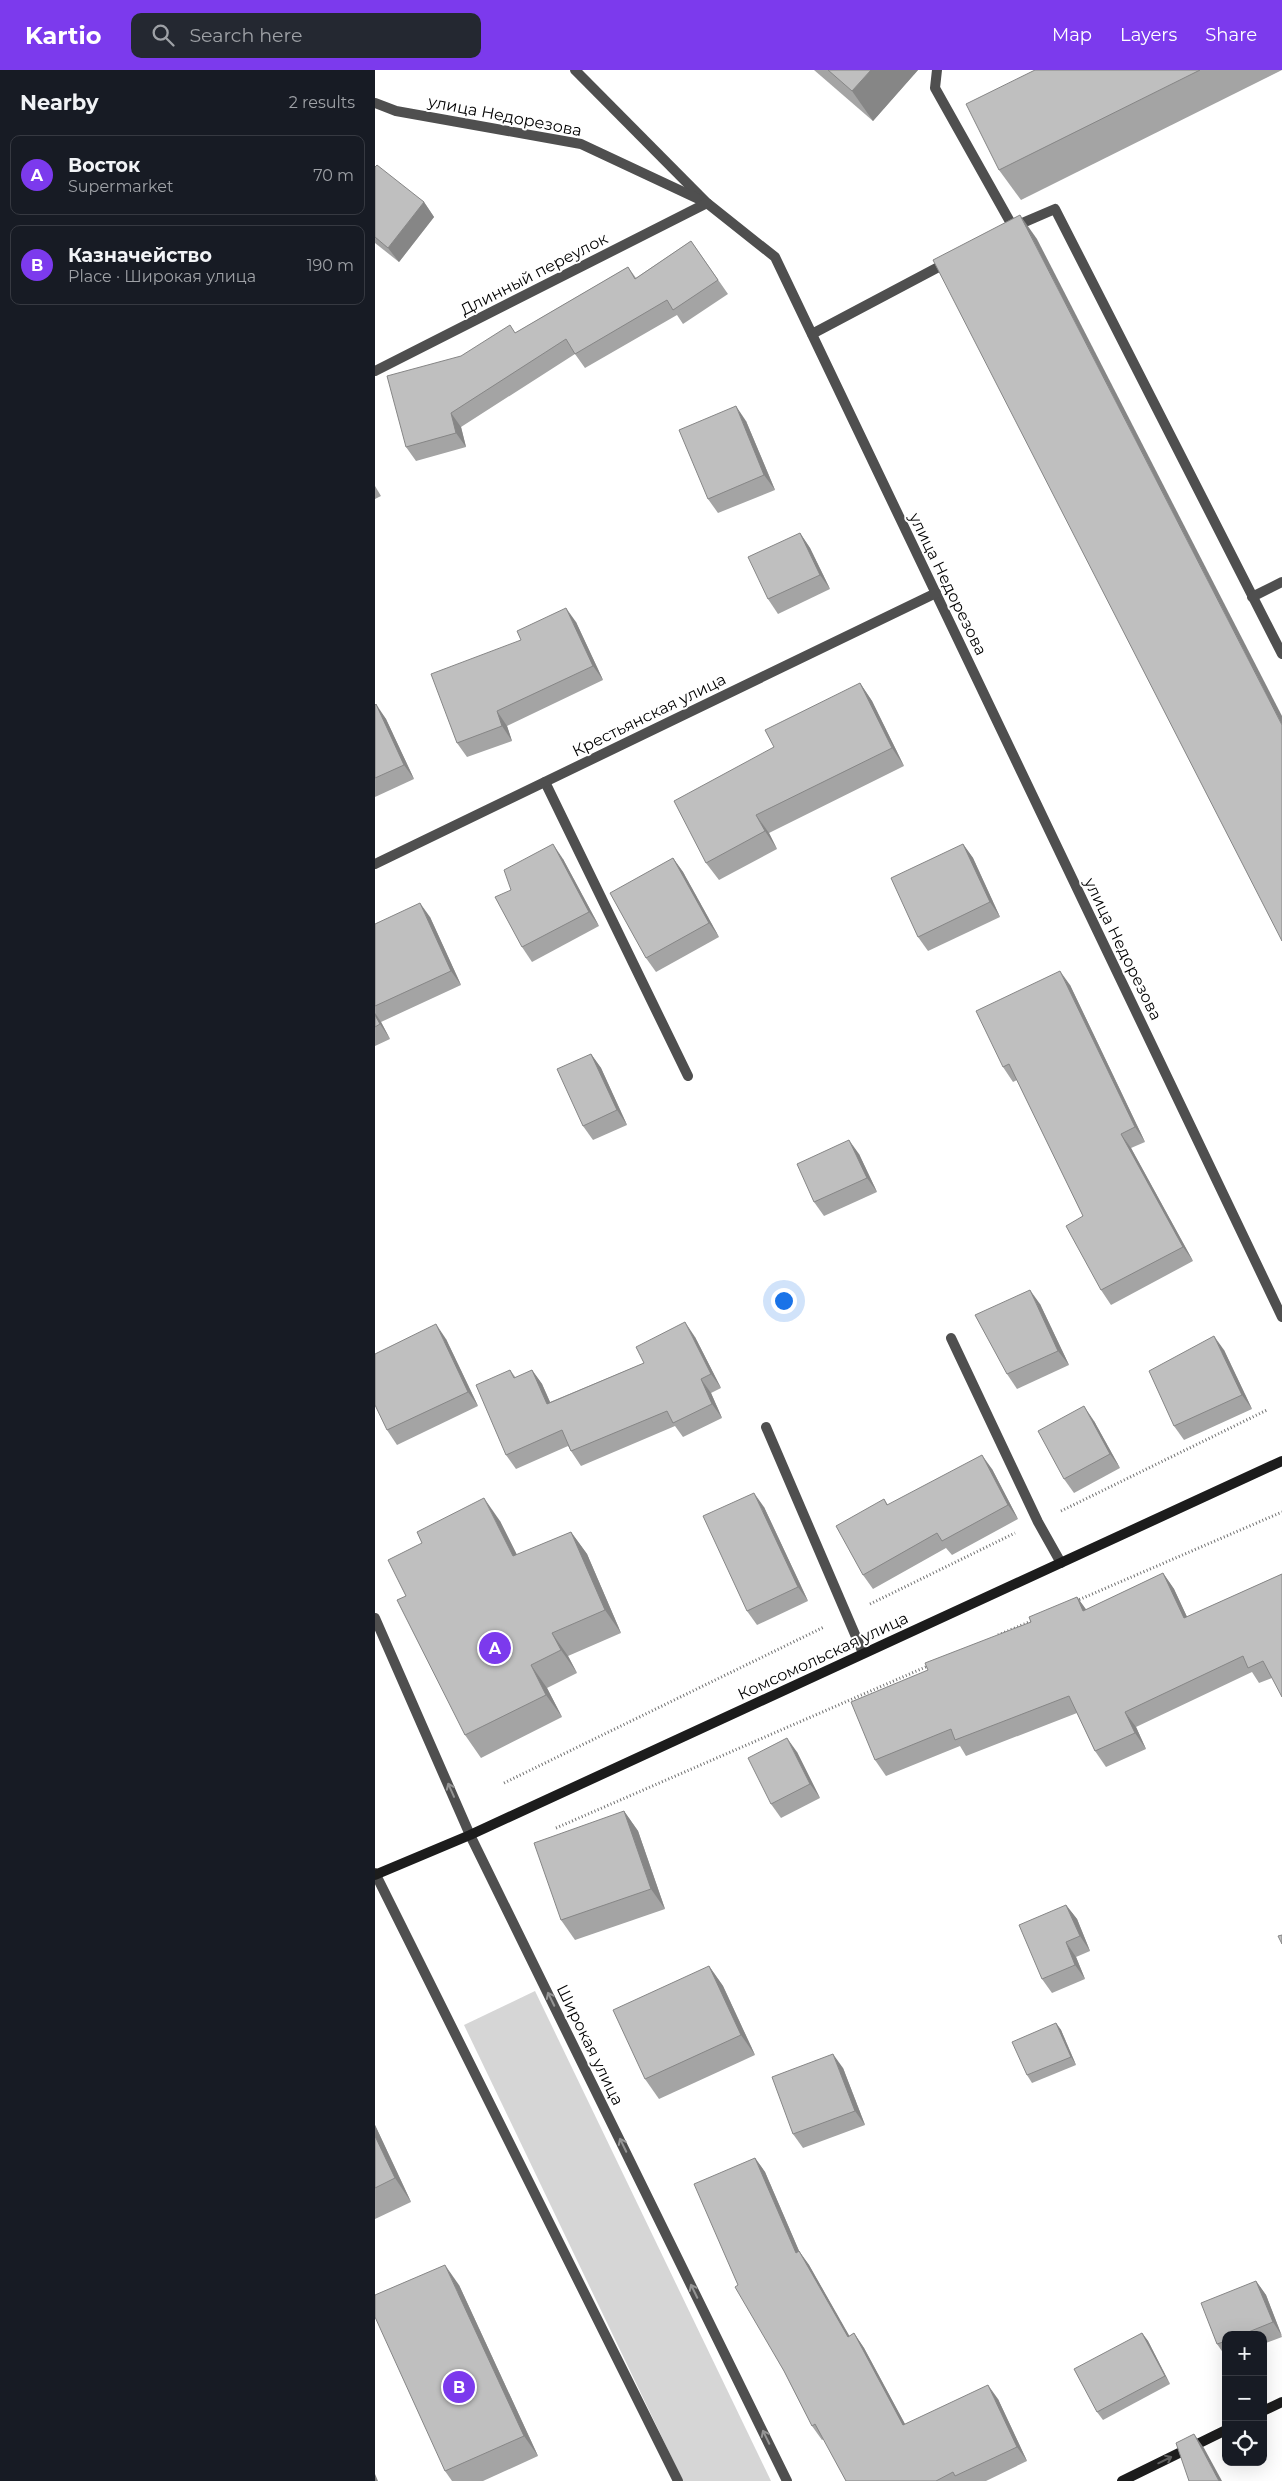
<!DOCTYPE html>
<meta charset="utf-8">
<style>
:root{--surface:#171b24;--page:#242831;--text:#f1f3f6;--muted:#9ea1a6;--line:#363941;--accent:#7c3aed}
body{margin:0;font-family:Montserrat,sans-serif;background:var(--page);color:var(--text)}
.controls{position:absolute;right:15px;bottom:15px;display:grid;overflow:hidden;border-radius:10px;box-shadow:0 5px 20px #0002}
.controls button{width:45px;height:45px;display:grid;place-items:center;padding:0;border:0;border-bottom:1px solid var(--line);background:var(--surface);color:var(--text);font:25px sans-serif}
.you{position:absolute;left:408px;top:1230px;width:18px;height:18px;margin:-12px;border:4px solid #fff;border-radius:50%;background:#1a73e8;box-shadow:0 0 0 8px #1a73e833}
.badge{display:grid;place-items:center;width:32px;height:32px;border-radius:50%;background:var(--accent);color:#fff;font-size:16px;font-weight:700}
.pin{position:absolute;translate:-50% -50%;border:2px solid #fff;box-shadow:0 1px 5px #0006}
.list{margin:0;padding:0;list-style:none}
h2{display:flex;justify-content:space-between;align-items:center;height:65px;margin:0;padding:0 20px;font-size:21px}
h2 small{font-size:16px;font-weight:400;color:var(--muted)}
.list li{display:grid;grid-template-columns:32px 1fr auto;gap:15px;align-items:center;box-sizing:border-box;height:80px;margin:0 10px 10px;padding:0 10px;border:1px solid var(--line);border-radius:10px}
.list b{display:block;font-size:19px;white-space:nowrap}
.list p{margin:0;font-size:16px;white-space:nowrap;color:var(--muted)}
.list em{font-size:16px;font-style:normal;color:var(--muted)}
.icon{flex:none;width:28px;height:28px;fill:none;stroke:currentColor;stroke-width:2;stroke-linecap:round;stroke-linejoin:round}
.map{position:relative;flex:none;width:907px;height:2411px;overflow:hidden}
header{display:flex;align-items:center;gap:30px;box-sizing:border-box;height:70px;padding:0 25px;background:var(--accent);color:#fff}
header strong{font-size:24px}
nav{display:flex;gap:28px;margin-inline-start:auto;font-size:18px}
.search{width:350px;height:45px;background:var(--page);display:flex;align-items:center;gap:12px;box-sizing:border-box;padding:0 18px;border-radius:10px;color:var(--muted);font-size:19px}
main{display:flex}
aside{flex:1;background:var(--surface)}
.map>svg:first-child{display:block}
.green{fill:#d6d6d6}
.lines{fill:none;stroke-linecap:round;stroke-linejoin:round}
.path{stroke:#717171;stroke-width:3;stroke-dasharray:1 2.5;stroke-linecap:butt}
.lane{stroke:#4f4f4f;stroke-width:10}
.street{stroke:#4f4f4f;stroke-width:10}
.secondary{stroke:#1c1c1c;stroke-width:10}
.wall{fill:#a4a4a4}
.shaded-wall{fill:#868686}
.building{fill:#bfbfbf;stroke:#868686}
.oneway{stroke:#959595}
.oneway2{stroke:#606060}
.labels{text-anchor:middle;dominant-baseline:central;stroke-width:4;stroke-linejoin:round;paint-order:stroke}
.street-label{font-size:16px;fill:#000;stroke:#fff}
</style>
<header>
<strong>Kartio</strong>
<div class="search"><svg class="icon" aria-label="search" viewBox="0 0 24 24"><circle cx="10" cy="10" r="6"/><path d="M15 15l6 6"/></svg>Search here</div>
<nav><a>Map</a><a>Layers</a><a>Share</a></nav>
</header>
<main>
<aside>
<h2>Nearby<small>2 results</small></h2>
<ul class="list">
<li><span class="badge">A</span><div><b>Восток</b><p>Supermarket</p></div><em>70 m</em></li>
<li><span class="badge">B</span><div><b>Казначейство</b><p>Place · Широкая улица</p></div><em>190 m</em></li>
</ul>
</aside>
<div class="map">
<svg width="907" height="2411" viewBox="0 0 907 2411">
<rect width="100%" height="100%" fill="#fff"/>
<path class="green" d="M 160,1921 L 396,2411 L 308,2411 L 89,1955 Z"/>
<g class="lines">
<g class="path">
<path d="M 686,1441 L 892,1340"/>
<path d="M 701,1531 L 907,1442"/>
<path d="M 495,1534 L 640,1463"/>
<path d="M 623,1565 L 659,1550"/>
<path d="M 129,1713 L 449,1557"/>
<path d="M 181,1758 L 553,1596"/>
</g>
<g class="lane">
<path d="M 200,0 L 330,131"/>
<path d="M 562,0 L 560,18 L 638,157 L 680,139 L 907,584"/>
<path d="M 437,264 L 573,192"/>
<path d="M 877,527 L 907,512"/>
<path d="M 170,712 L 313,1006"/>
<path d="M 576,1268 L 663,1452 L 686,1493"/>
<path d="M 391,1357 L 488,1583"/>
</g>
<g class="street">
<path d="M 0,33 L 21,41 L 206,74 L 332,133 L 400,187 L 907,1247"/>
<path d="M 0,301 L 332,133"/>
<path d="M 0,794 L 561,523"/>
<path d="M 0,1548 L 95,1765 L 412,2411"/>
<path d="M 0,1803 L 303,2411"/>
</g>
<g class="secondary">
<path d="M 0,1805 L 95,1765 L 907,1391"/>
<path d="M 888,2341 L 907,2332"/>
<path d="M 747,2411 L 851,2360"/>
</g>
</g>
<g class="wall">
<path d="M 439,0 L 543,0 L 498,51 Z"/>
<path d="M 660,0 L 907,0 L 646,130 L 624,100 Z"/>
<path d="M 0,97 L 49,132 L 59,147 L 24,192 L 0,173 Z"/>
<path d="M 316,171 L 353,224 L 308,254 L 302,245 L 210,298 L 200,284 L 86,357 L 91,377 L 41,391 L 31,377 L 140,263 L 253,197 L 261,208 Z"/>
<path d="M 371,351 L 400,420 L 343,443 L 333,429 Z"/>
<path d="M 0,416 L 6,426 L 0,429 Z"/>
<path d="M 425,463 L 435,478 L 455,519 L 403,544 L 393,529 Z"/>
<path d="M 201,552 L 228,610 L 132,656 L 137,671 L 92,687 L 82,673 Z"/>
<path d="M 485,613 L 497,631 L 529,696 L 394,763 L 402,779 L 344,810 L 331,793 L 399,677 Z"/>
<path d="M 0,635 L 11,649 L 39,709 L 0,727 Z"/>
<path d="M 588,774 L 598,788 L 625,847 L 553,881 L 543,867 Z"/>
<path d="M 298,788 L 308,802 L 344,867 L 281,902 L 271,888 Z"/>
<path d="M 188,789 L 224,856 L 157,892 L 147,877 L 136,820 Z"/>
<path d="M 55,847 L 86,915 L 6,952 L 15,969 L 0,976 L 0,854 Z"/>
<path d="M 695,915 L 770,1072 L 756,1078 L 818,1191 L 736,1235 L 726,1220 L 708,1146 L 642,1010 L 638,1012 L 628,997 Z"/>
<path d="M 216,984 L 226,998 L 252,1055 L 218,1070 L 208,1056 Z"/>
<path d="M 484,1084 L 502,1122 L 449,1146 L 439,1132 Z"/>
<path d="M 665,1234 L 694,1295 L 642,1319 L 632,1304 Z"/>
<path d="M 320,1267 L 346,1318 L 336,1323 L 347,1348 L 308,1367 L 300,1356 L 206,1396 L 196,1381 L 193,1376 L 141,1399 L 131,1385 L 135,1300 L 141,1308 L 157,1300 L 167,1314 L 175,1332 L 269,1293 Z"/>
<path d="M 71,1269 L 103,1336 L 22,1375 L 12,1360 Z"/>
<path d="M 849,1280 L 877,1339 L 809,1370 L 799,1356 Z"/>
<path d="M 719,1351 L 745,1398 L 699,1423 L 689,1409 Z"/>
<path d="M 617,1399 L 643,1449 L 577,1485 L 571,1478 L 498,1519 L 488,1505 L 509,1429 L 513,1435 Z"/>
<path d="M 389,1437 L 433,1531 L 382,1555 L 372,1541 Z"/>
<path d="M 125,1451 L 142,1485 L 196,1462 L 212,1484 L 246,1563 L 193,1586 L 202,1603 L 172,1618 L 187,1647 L 106,1688 L 90,1665 L 31,1526 Z"/>
<path d="M 788,1503 L 799,1519 L 812,1547 L 907,1504 L 897,1608 L 884,1613 L 877,1602 L 761,1657 L 771,1679 L 731,1697 L 720,1681 L 702,1643 L 591,1686 L 585,1676 L 511,1706 L 500,1690 L 553,1600 L 656,1552 L 702,1527 L 711,1540 Z"/>
<path d="M 422,1682 L 445,1728 L 406,1748 L 396,1734 Z"/>
<path d="M 249,1741 L 263,1761 L 290,1839 L 200,1870 L 186,1850 Z"/>
<path d="M 691,1835 L 702,1849 L 715,1881 L 701,1887 L 710,1909 L 677,1923 L 667,1909 Z"/>
<path d="M 334,1896 L 348,1916 L 380,1985 L 284,2029 L 270,2009 Z"/>
<path d="M 681,1953 L 686,1960 L 701,1995 L 657,2013 L 652,2005 Z"/>
<path d="M 468,1998 L 490,2055 L 428,2078 L 418,2064 Z"/>
<path d="M 0,2055 L 36,2132 L 0,2149 Z"/>
<path d="M 380,2088 L 390,2102 L 424,2181 L 434,2195 L 474,2266 L 479,2263 L 489,2278 L 530,2354 L 623,2329 L 652,2391 L 611,2411 L 471,2411 L 449,2369 L 447,2370 L 437,2356 L 409,2301 L 363,2215 Z"/>
<path d="M 881,2211 L 891,2225 L 907,2267 L 888,2274 L 888,2265 L 851,2265 L 851,2287 L 842,2274 Z"/>
<path d="M 84,2215 L 163,2386 L 108,2411 L 77,2411 L 70,2401 Z"/>
<path d="M 767,2263 L 773,2271 L 795,2314 L 728,2350 L 722,2342 Z"/>
</g>
<g class="shaded-wall">
<path d="M 496,0 L 543,0 L 498,51 L 477,21 Z"/>
<path d="M 49,132 L 59,147 L 24,192 L 13,178 Z"/>
<path d="M 645,145 L 662,169 L 907,646 L 907,655 Z"/>
<path d="M 361,336 L 371,351 L 400,420 L 389,405 Z"/>
<path d="M 76,343 L 86,357 L 91,377 L 81,363 Z"/>
<path d="M 425,463 L 435,478 L 455,519 L 445,505 Z"/>
<path d="M 191,538 L 201,552 L 228,610 L 218,596 Z"/>
<path d="M 485,613 L 497,631 L 529,696 L 517,678 Z"/>
<path d="M 1,634 L 11,649 L 39,709 L 29,695 Z"/>
<path d="M 122,641 L 132,656 L 137,671 L 127,656 Z"/>
<path d="M 381,745 L 394,763 L 402,779 L 390,761 Z"/>
<path d="M 178,774 L 188,789 L 224,856 L 214,842 Z"/>
<path d="M 588,774 L 598,788 L 625,847 L 615,832 Z"/>
<path d="M 298,788 L 308,802 L 344,867 L 334,853 Z"/>
<path d="M 45,833 L 55,847 L 86,915 L 76,901 Z"/>
<path d="M 685,901 L 695,915 L 770,1072 L 760,1057 Z"/>
<path d="M 0,943 L 6,952 L 15,969 L 5,954 L 0,945 Z"/>
<path d="M 216,984 L 226,998 L 252,1055 L 242,1040 Z"/>
<path d="M 746,1064 L 756,1078 L 818,1191 L 808,1177 Z"/>
<path d="M 474,1070 L 484,1084 L 502,1122 L 492,1108 Z"/>
<path d="M 655,1220 L 665,1234 L 694,1295 L 683,1281 Z"/>
<path d="M 310,1252 L 320,1267 L 346,1318 L 336,1304 Z"/>
<path d="M 61,1254 L 71,1269 L 103,1336 L 93,1322 Z"/>
<path d="M 839,1266 L 849,1280 L 877,1339 L 867,1325 Z"/>
<path d="M 157,1300 L 167,1314 L 182,1348 L 172,1334 Z"/>
<path d="M 326,1309 L 336,1323 L 347,1348 L 337,1334 Z"/>
<path d="M 709,1336 L 719,1351 L 745,1398 L 735,1384 Z"/>
<path d="M 607,1385 L 617,1399 L 643,1449 L 633,1435 Z"/>
<path d="M 379,1423 L 389,1437 L 433,1531 L 423,1517 Z"/>
<path d="M 109,1428 L 125,1451 L 154,1509 L 138,1486 Z"/>
<path d="M 196,1462 L 212,1484 L 246,1563 L 230,1540 Z"/>
<path d="M 788,1503 L 799,1519 L 820,1564 L 809,1548 Z"/>
<path d="M 702,1527 L 713,1542 L 708,1541 Z"/>
<path d="M 177,1563 L 193,1586 L 202,1603 L 186,1580 Z"/>
<path d="M 156,1595 L 172,1618 L 187,1647 L 171,1625 Z"/>
<path d="M 750,1642 L 761,1657 L 771,1679 L 760,1663 Z"/>
<path d="M 412,1668 L 422,1682 L 445,1728 L 435,1714 Z"/>
<path d="M 249,1741 L 263,1761 L 290,1839 L 276,1819 Z"/>
<path d="M 691,1835 L 702,1849 L 715,1881 L 705,1866 Z"/>
<path d="M 691,1872 L 701,1887 L 710,1909 L 700,1895 Z"/>
<path d="M 334,1896 L 348,1916 L 380,1985 L 366,1965 Z"/>
<path d="M 681,1953 L 686,1960 L 701,1995 L 696,1987 Z"/>
<path d="M 458,1984 L 468,1998 L 490,2055 L 480,2041 Z"/>
<path d="M 0,2055 L 36,2132 L 20,2108 L 0,2066 Z"/>
<path d="M 380,2088 L 390,2102 L 431,2197 L 421,2183 Z"/>
<path d="M 424,2181 L 434,2195 L 483,2281 L 473,2267 Z"/>
<path d="M 70,2195 L 84,2215 L 163,2386 L 149,2366 Z"/>
<path d="M 881,2211 L 891,2225 L 907,2266 L 898,2252 Z"/>
<path d="M 479,2263 L 489,2278 L 538,2369 L 528,2355 Z"/>
<path d="M 767,2263 L 773,2271 L 795,2314 L 790,2306 Z"/>
<path d="M 613,2315 L 623,2329 L 652,2391 L 642,2377 Z"/>
<path d="M 819,2364 L 829,2378 L 847,2411 L 844,2411 Z"/>
<path d="M 0,2404 L 3,2411 L 0,2411 Z"/>
</g>
<g class="building">
<path d="M 453,0 L 496,0 L 477,21 Z"/>
<path d="M 660,0 L 825,0 L 624,100 L 591,34 Z"/>
<path d="M 2,95 L 49,132 L 13,178 L 0,167 L 0,97 Z"/>
<path d="M 645,145 L 907,655 L 907,871 L 558,190 Z"/>
<path d="M 316,171 L 343,210 L 298,240 L 292,230 L 200,284 L 191,269 L 76,343 L 81,363 L 31,377 L 12,306 L 86,286 L 135,255 L 140,263 L 253,197 L 260,209 Z"/>
<path d="M 361,336 L 389,405 L 333,429 L 304,360 Z"/>
<path d="M 425,463 L 445,505 L 393,529 L 373,487 Z"/>
<path d="M 191,538 L 218,596 L 122,641 L 127,656 L 82,673 L 56,604 L 146,570 L 142,561 Z"/>
<path d="M 485,613 L 517,678 L 381,745 L 390,761 L 331,793 L 299,731 L 399,677 L 390,660 Z"/>
<path d="M 1,634 L 29,695 L 0,708 L 0,635 Z"/>
<path d="M 178,774 L 214,842 L 147,877 L 120,827 L 136,820 L 129,800 Z"/>
<path d="M 588,774 L 615,832 L 543,867 L 516,808 Z"/>
<path d="M 298,788 L 334,853 L 271,888 L 235,823 Z"/>
<path d="M 45,833 L 76,901 L 0,936 L 0,854 Z"/>
<path d="M 685,901 L 760,1057 L 746,1064 L 808,1177 L 726,1220 L 691,1156 L 708,1146 L 634,994 L 628,997 L 601,941 Z"/>
<path d="M 0,945 L 5,954 L 0,957 Z"/>
<path d="M 216,984 L 242,1040 L 208,1056 L 182,999 Z"/>
<path d="M 474,1070 L 492,1108 L 439,1132 L 422,1094 Z"/>
<path d="M 655,1220 L 683,1281 L 632,1304 L 600,1245 Z"/>
<path d="M 310,1252 L 336,1304 L 326,1309 L 337,1334 L 298,1353 L 292,1341 L 196,1381 L 187,1360 L 131,1385 L 101,1315 L 135,1300 L 139,1308 L 157,1300 L 172,1334 L 269,1293 L 261,1277 Z"/>
<path d="M 61,1254 L 93,1322 L 12,1360 L 0,1335 L 0,1284 Z"/>
<path d="M 839,1266 L 867,1325 L 799,1356 L 774,1301 Z"/>
<path d="M 709,1336 L 735,1384 L 689,1409 L 663,1361 Z"/>
<path d="M 607,1385 L 633,1435 L 567,1471 L 562,1463 L 488,1505 L 461,1456 L 509,1429 L 512,1435 Z"/>
<path d="M 379,1423 L 423,1517 L 372,1541 L 328,1446 Z"/>
<path d="M 109,1428 L 138,1486 L 196,1462 L 230,1540 L 177,1563 L 186,1580 L 156,1595 L 171,1625 L 90,1665 L 22,1530 L 31,1526 L 13,1490 L 47,1473 L 42,1462 Z"/>
<path d="M 788,1503 L 809,1548 L 907,1504 L 907,1627 L 888,1591 L 873,1598 L 868,1586 L 750,1642 L 760,1663 L 720,1681 L 694,1626 L 580,1670 L 576,1659 L 500,1690 L 476,1632 L 553,1600 L 550,1593 L 656,1552 L 654,1547 L 702,1527 L 708,1541 Z"/>
<path d="M 412,1668 L 435,1714 L 396,1734 L 373,1688 Z"/>
<path d="M 249,1741 L 276,1819 L 186,1850 L 159,1773 Z"/>
<path d="M 691,1835 L 705,1866 L 691,1872 L 700,1895 L 667,1909 L 644,1855 Z"/>
<path d="M 907,1865 L 907,1874 L 903,1866 Z"/>
<path d="M 334,1896 L 366,1965 L 270,2009 L 238,1940 Z"/>
<path d="M 681,1953 L 696,1987 L 652,2005 L 637,1972 Z"/>
<path d="M 458,1984 L 480,2041 L 418,2064 L 397,2007 Z"/>
<path d="M 0,2066 L 20,2108 L 0,2118 Z"/>
<path d="M 380,2088 L 421,2183 L 424,2181 L 473,2267 L 479,2263 L 528,2355 L 613,2315 L 642,2377 L 580,2406 L 578,2402 L 561,2411 L 471,2411 L 440,2354 L 437,2356 L 409,2301 L 360,2217 L 363,2215 L 319,2114 Z"/>
<path d="M 70,2195 L 149,2366 L 70,2401 L 0,2247 L 0,2225 Z"/>
<path d="M 881,2211 L 898,2252 L 866,2265 L 851,2265 L 851,2271 L 842,2274 L 826,2233 Z"/>
<path d="M 767,2263 L 790,2306 L 722,2342 L 699,2299 Z"/>
<path d="M 819,2364 L 844,2411 L 814,2411 L 801,2373 Z"/>
</g>
<defs><path id="oneway-shaft" d="M-6 0H5M1.5-3L5.5 0L1.5 3" fill="none" stroke-width="1.6" stroke-linecap="round" stroke-linejoin="round" transform="scale(1.25)"/></defs>
<g class="oneway">
<use href="#oneway-shaft" transform="translate(76 1720) rotate(-114)"/>
<use href="#oneway-shaft" transform="translate(176 1929) rotate(-116)"/>
<use href="#oneway-shaft" transform="translate(248 2075) rotate(-116)"/>
<use href="#oneway-shaft" transform="translate(319 2221) rotate(-116)"/>
<use href="#oneway-shaft" transform="translate(391 2367) rotate(-116)"/>
</g>
<use class="oneway2" href="#oneway-shaft" transform="translate(790 2390) rotate(-26)"/>
<g class="labels">
<g class="street-label">
<text transform="translate(130 46) rotate(11)">улица Недорезова</text>
<text transform="translate(159 204) rotate(-27)">Длинный переулок</text>
<text transform="translate(573 514) rotate(64)">улица Недорезова</text>
<text transform="translate(274 645) rotate(-26)">Крестьянская улица</text>
<text transform="translate(748 879) rotate(64)">улица Недорезова</text>
<text transform="translate(448 1586) rotate(-25)">Комсомольская улица</text>
<text transform="translate(215 1975) rotate(64)">Широкая улица</text>
</g>
</g>
</svg>
<div class="controls">
<button>+</button>
<button>−</button>
<button><svg class="icon" aria-label="locate" viewBox="0 0 24 24"><circle cx="12" cy="12" r="6"/><path d="M12 2v4M12 18v4M2 12h4M18 12h4"/></svg></button>
</div>
<div class="you"></div>
<div class="pin badge" style="left:120px;top:1578px">A</div>
<div class="pin badge" style="left:84px;top:2317px">B</div>
</div>
</main>
